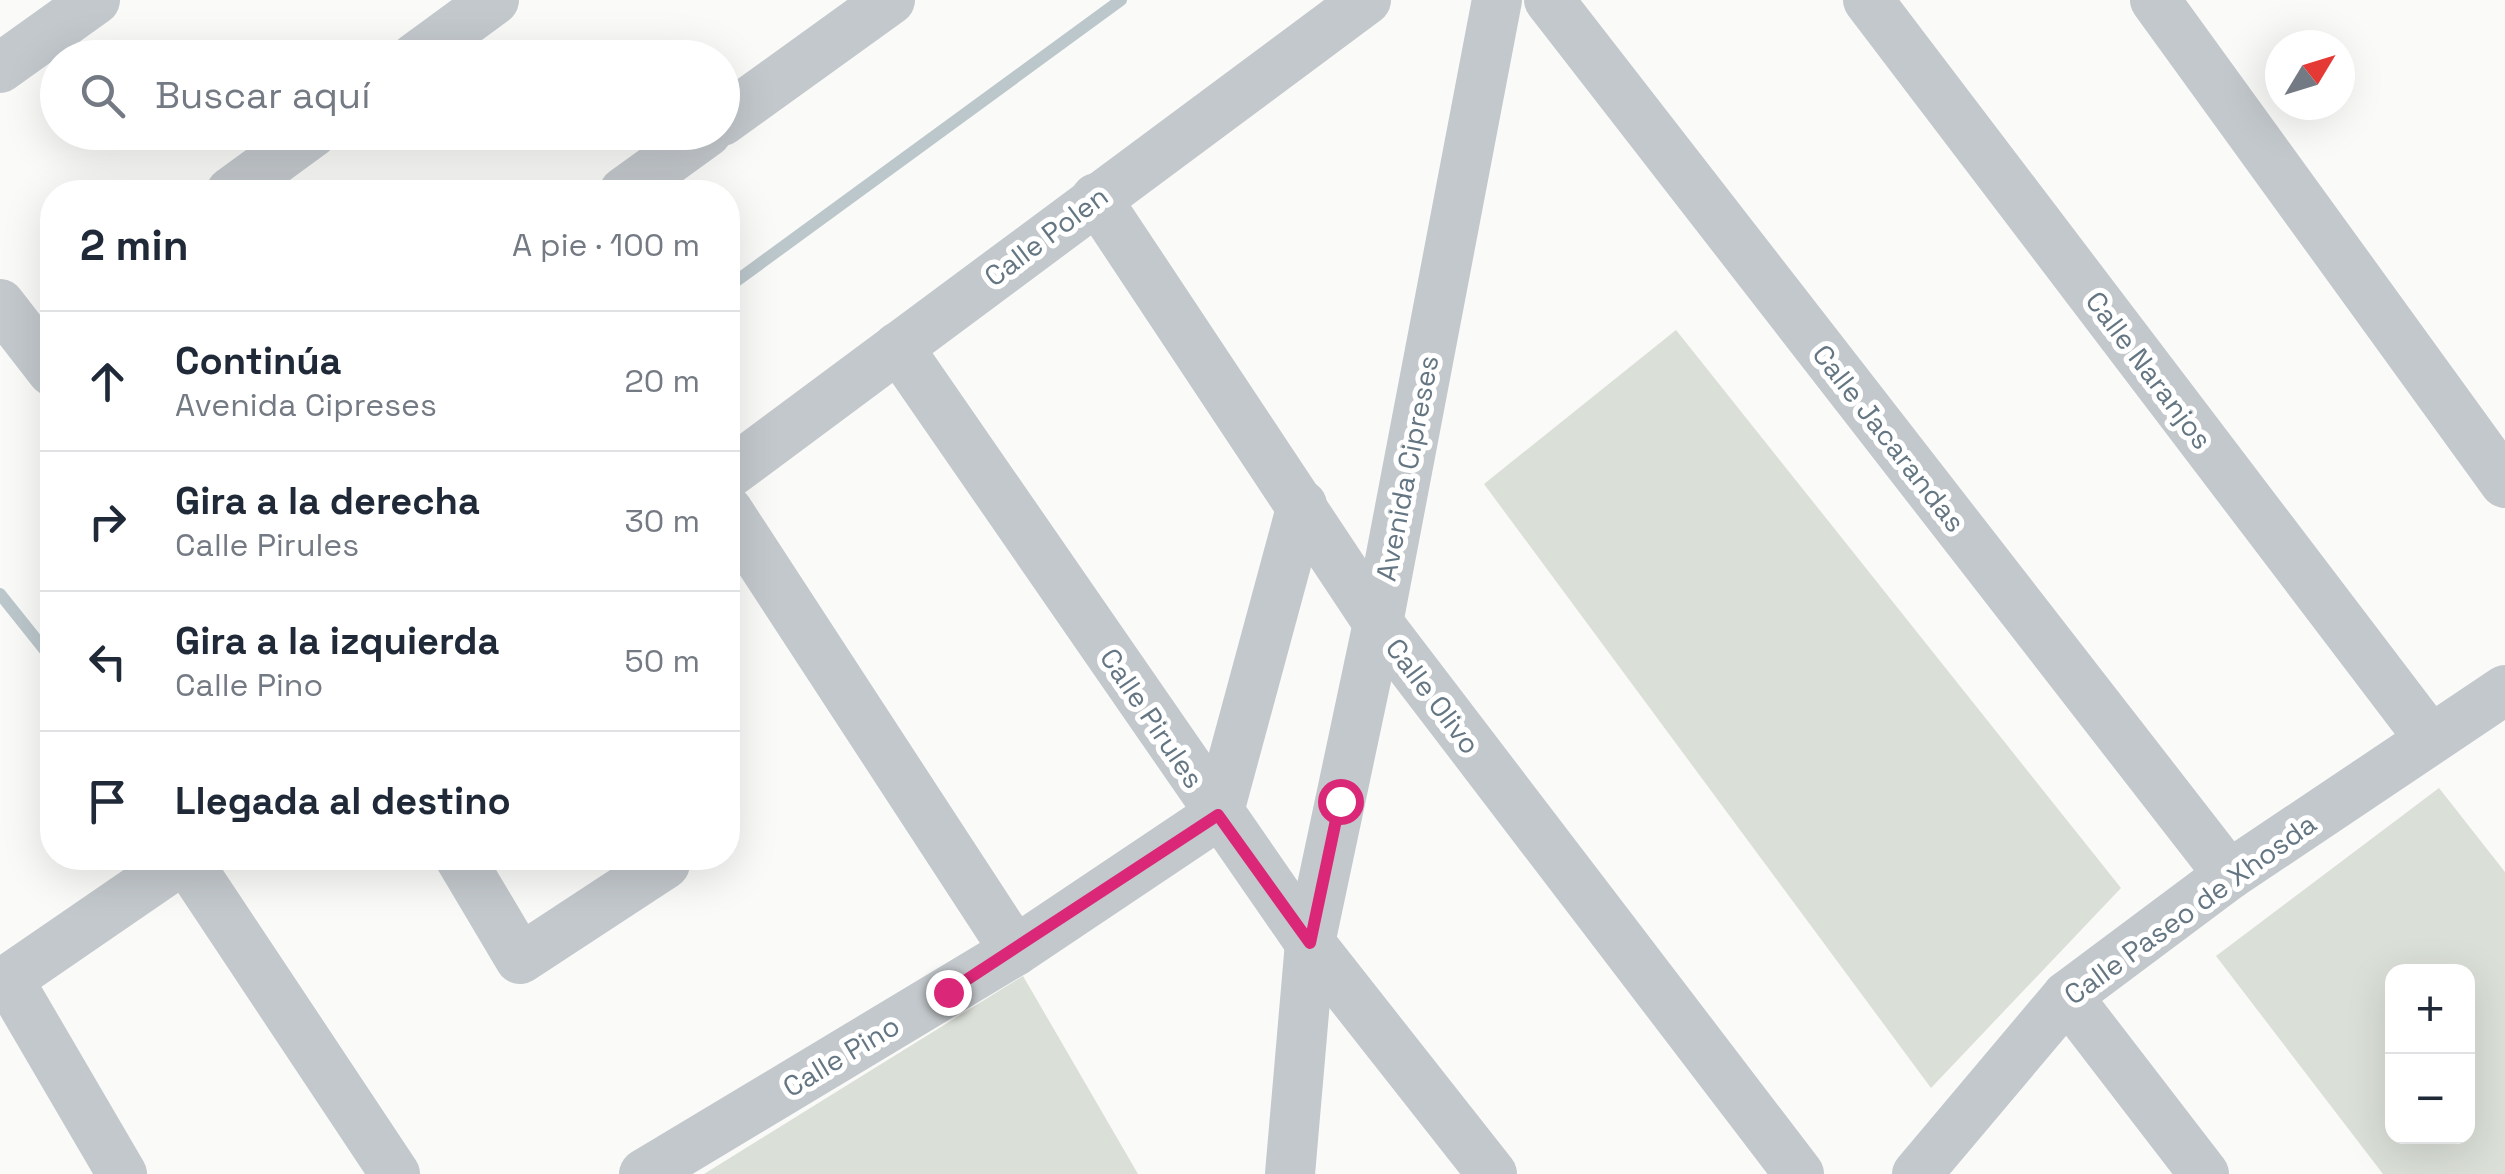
<!DOCTYPE html>
<html lang="es">
<meta charset="utf-8">
<style>
:root{--surface:#fff;--page:#f2f2f3;--text:#1f2937;--muted:#747a83;--line:#e0e1e3}
body{margin:0;font-family:"Space Grotesk",sans-serif;background:var(--page);color:var(--text)}
.controls{position:absolute;right:30px;bottom:30px;display:grid;overflow:hidden;border-radius:20px;box-shadow:0 10px 40px #0002}
.controls button{width:90px;height:90px;display:grid;place-items:center;padding:0;border:0;border-bottom:2px solid var(--line);background:var(--surface);color:var(--text);font:50px sans-serif}
.compass{position:absolute;left:2265px;top:30px;width:90px;height:90px;border-radius:50%;background:var(--surface);box-shadow:0 10px 40px #0002;rotate:52deg}
.stop{position:absolute;width:30px;height:30px;margin:-22px;border:8px solid #db2777;border-radius:50%;background:#fff}
.stop.end{background:#db2777;border-color:#fff;box-shadow:0 2px 10px #0008}
.list{margin:0;padding:0;list-style:none}
h2{display:flex;justify-content:space-between;align-items:center;height:130px;margin:0;padding:0 40px;font-size:42px}
h2 small{font-size:32px;font-weight:400;color:var(--muted)}
.list li{display:grid;grid-template-columns:65px 1fr auto;gap:30px;align-items:center;box-sizing:border-box;height:140px;padding:0 40px;border-top:2px solid var(--line)}
.list b{display:block;font-size:38px;white-space:nowrap}
.list p{margin:0;font-size:32px;white-space:nowrap;color:var(--muted)}
.list em{font-size:32px;font-style:normal;color:var(--muted)}
.icon{flex:none;width:55px;height:55px;fill:none;stroke:currentColor;stroke-width:2;stroke-linecap:round;stroke-linejoin:round}
.map{position:relative;flex:none;width:2505px;height:1174px;overflow:hidden}
.search{position:absolute;background:var(--surface);box-shadow:0 10px 40px #0002;left:40px;top:40px;width:700px;height:110px;display:flex;align-items:center;gap:25px;box-sizing:border-box;padding:0 35px;border-radius:55px;color:var(--muted);font-size:38px}
.panel{position:absolute;background:var(--surface);box-shadow:0 10px 40px #0002;left:40px;top:180px;width:700px;height:690px;border-radius:40px}
.map>svg:first-child{display:block}
.green{fill:#dadfd7;fill-rule:evenodd}
.lines{fill:none;stroke-linecap:round;stroke-linejoin:round}
.stream{stroke:#bbc7cb;stroke-width:12}
.minor{stroke:#c3c8cc;stroke-width:50}
.route{stroke:#db2777;stroke-width:12}
.labels{text-anchor:middle;dominant-baseline:central;stroke-width:10;stroke-linejoin:round;paint-order:stroke}
.street-label{font-size:28px;fill:#657683;stroke:#fff}
</style>
<div class="map">
<svg width="2505" height="1174" viewBox="0 0 2505 1174">
<rect width="100%" height="100%" fill="#fafaf8"/>
<g class="green">
<path d="M 1676,330 L 2121,888 L 1931,1088 L 1484,484 Z"/>
<path d="M 2439,788 L 2505,872 L 2505,1174 L 2383,1174 L 2216,956 ZM 2392,972 L 2468,972 L 2468,1136 L 2392,1136 Z"/>
<path d="M 1023,976 L 1138,1174 L 704,1174 Z"/>
</g>
<g class="lines">
<g class="stream">
<path d="M 728,287 L 1121,0"/>
<path d="M 0,594 L 52,659"/>
</g>
<g class="minor">
<path d="M 1549,0 L 2229,875"/>
<path d="M 1868,0 L 2430,739"/>
<path d="M 2155,0 L 2505,483"/>
<path d="M 415,58 L 494,0"/>
<path d="M 0,68 L 95,0"/>
<path d="M 722,121 L 890,0"/>
<path d="M 231,192 L 313,132"/>
<path d="M 624,192 L 707,132"/>
<path d="M 1096,198 L 1378,623 L 1799,1174"/>
<path d="M 0,304 L 52,371"/>
<path d="M 898,347 L 1310,943 L 1492,1174"/>
<path d="M 728,474 L 1366,0"/>
<path d="M 728,511 L 1015,951"/>
<path d="M 185,858 L 395,1174"/>
<path d="M 460,858 L 520,959 L 665,864 L 661,858"/>
<path d="M 8,979 L 122,1174"/>
<path d="M 0,985 L 185,858"/>
<path d="M 2067,996 L 2204,1174"/>
<path d="M 644,1174 L 1015,951 L 1218,815 L 1302,505"/>
<path d="M 1290,1174 L 1310,943 L 1378,623 L 1497,0"/>
<path d="M 1917,1174 L 2067,996 L 2229,875 L 2505,690"/>
</g>
</g>
<g class="lines">
<path class="route" d="M 948,992 L 1218,815 L 1310,943 L 1340,801"/>
</g>
<g class="labels">
<g class="street-label">
<text transform="translate(1046 236) rotate(-37)">Calle Polen</text>
<text transform="translate(2149 370) rotate(53)">Calle Naranjos</text>
<text transform="translate(1889 438) rotate(52)">Calle Jacarandas</text>
<text transform="translate(1407 468) rotate(-79)">Avenida Cipreses</text>
<text transform="translate(1433 696) rotate(53)">Calle Olivo</text>
<text transform="translate(1152 718) rotate(56)">Calle Pirules</text>
<text transform="translate(2190 909) rotate(-36)">Calle Paseo de Xhosda</text>
<text transform="translate(841 1056) rotate(-31)">Calle Pino</text>
</g>
</g>
</svg>
<div class="controls">
<button>+</button>
<button>−</button>
</div>
<svg class="compass" viewBox="-18 -18 36 36"><path d="M0-13l5 13h-10z" fill="#e53935"/><path d="M0 13l5-13h-10z" fill="#747a83"/></svg>
<div class="stop" style="left:1340px;top:801px"></div>
<div class="stop end" style="left:948px;top:992px"></div>
<div class="search"><svg class="icon" aria-label="search" viewBox="0 0 24 24"><circle cx="10" cy="10" r="6"/><path d="M15 15l6 6"/></svg>Buscar aquí</div>
<section class="panel">
<h2>2 min<small>A pie · 100 m</small></h2>
<ul class="list">
<li><svg class="icon" aria-label="ahead" viewBox="0 0 24 24"><path d="M12 20V5M6 11l6-6 6 6"/></svg><div><b>Continúa</b><p>Avenida Cipreses</p></div><em>20 m</em></li>
<li><svg class="icon" aria-label="right" viewBox="0 0 24 24"><path d="M7 20v-9h11M14 6l5 5-5 5"/></svg><div><b>Gira a la derecha</b><p>Calle Pirules</p></div><em>30 m</em></li>
<li><svg class="icon" aria-label="left" viewBox="0 0 24 24"><path d="M17 20v-9H6M10 6l-5 5 5 5"/></svg><div><b>Gira a la izquierda</b><p>Calle Pino</p></div><em>50 m</em></li>
<li><svg class="icon" aria-label="arrive" viewBox="0 0 24 24"><path d="M6 21V4h12l-3 4 3 4H6"/></svg><div><b>Llegada al destino</b></div></li>
</ul>
</section>
</div>
